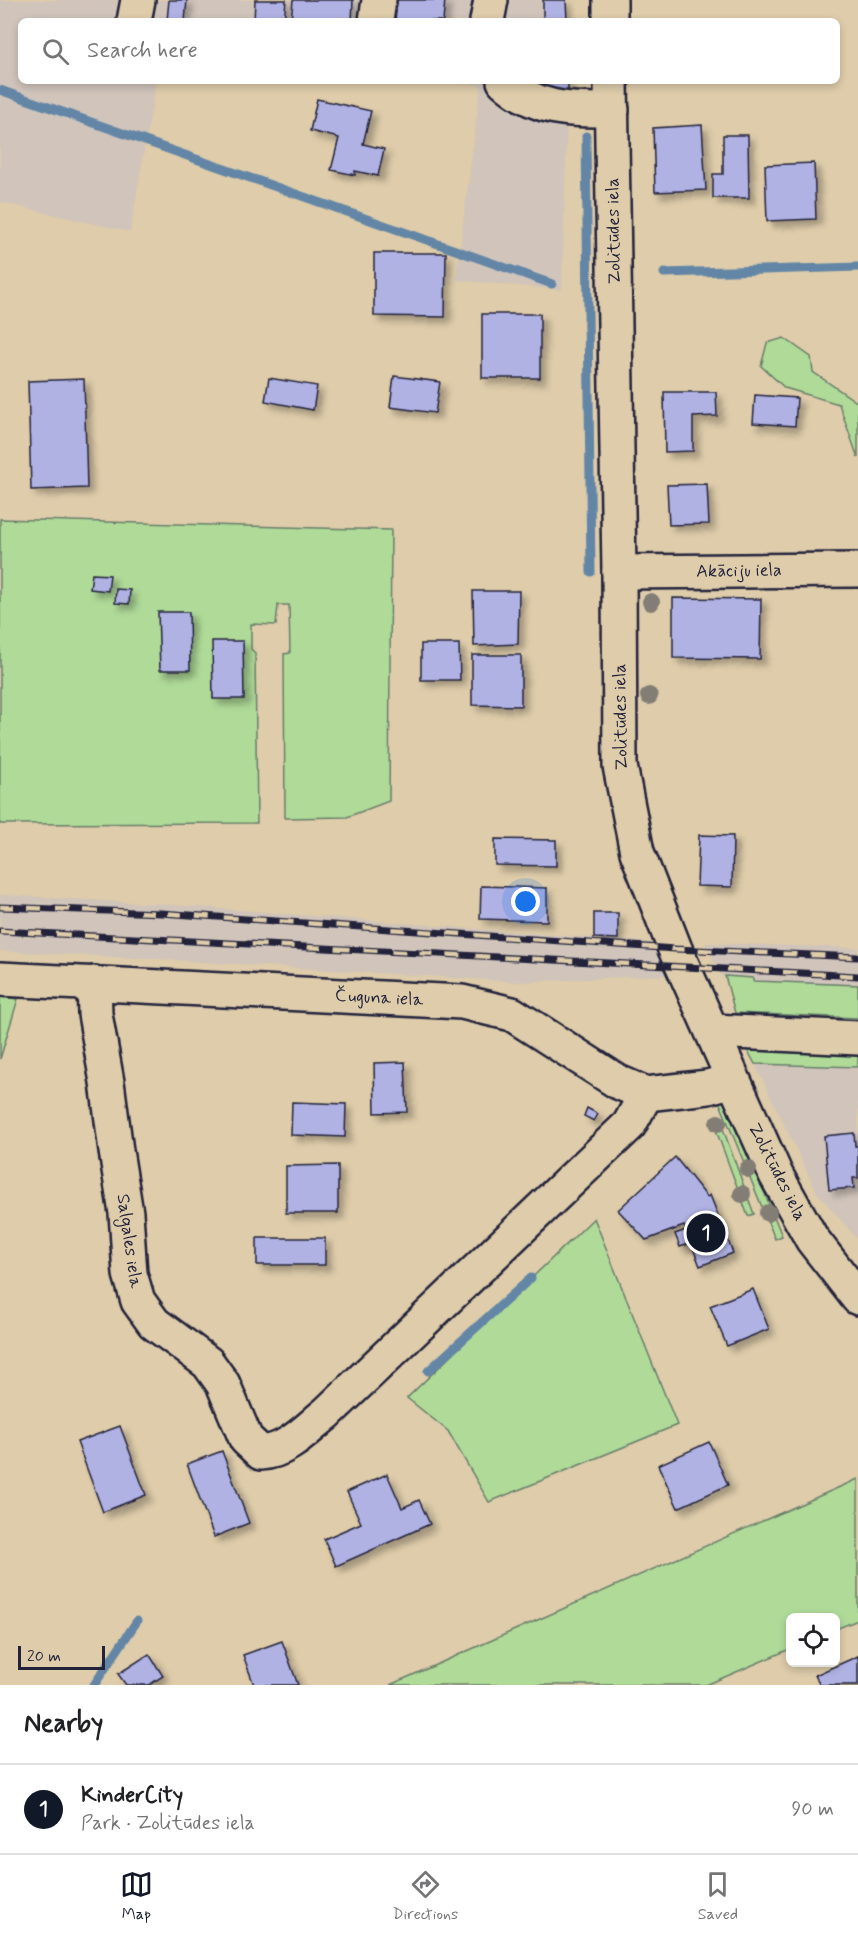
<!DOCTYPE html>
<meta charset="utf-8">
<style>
:root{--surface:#fff;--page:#f6f6f6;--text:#202124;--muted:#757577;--line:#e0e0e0;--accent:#111827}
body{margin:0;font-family:Mynerve,sans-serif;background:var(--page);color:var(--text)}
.controls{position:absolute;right:18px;bottom:18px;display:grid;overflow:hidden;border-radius:9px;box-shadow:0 3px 9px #0003}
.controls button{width:54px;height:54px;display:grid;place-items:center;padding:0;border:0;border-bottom:2px solid var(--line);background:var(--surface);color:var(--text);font:30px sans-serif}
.scale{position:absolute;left:18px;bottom:15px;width:87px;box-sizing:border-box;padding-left:6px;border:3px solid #22223b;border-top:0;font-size:16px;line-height:21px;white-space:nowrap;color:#22223b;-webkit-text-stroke:4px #deccaa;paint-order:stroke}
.you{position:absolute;left:526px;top:902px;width:21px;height:21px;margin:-15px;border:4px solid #fff;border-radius:50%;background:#1a73e8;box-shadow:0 0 0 9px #1a73e833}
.badge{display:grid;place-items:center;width:39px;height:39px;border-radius:50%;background:var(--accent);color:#fff;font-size:20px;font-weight:700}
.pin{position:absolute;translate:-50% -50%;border:3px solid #fff;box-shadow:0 2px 6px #0006}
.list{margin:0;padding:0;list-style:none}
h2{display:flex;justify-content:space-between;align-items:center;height:78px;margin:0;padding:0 24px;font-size:26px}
h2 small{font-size:20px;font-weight:400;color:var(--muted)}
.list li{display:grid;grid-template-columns:39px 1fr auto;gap:18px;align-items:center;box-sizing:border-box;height:90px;padding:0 24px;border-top:2px solid var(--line)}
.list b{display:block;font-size:22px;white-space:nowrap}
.list p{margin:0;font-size:20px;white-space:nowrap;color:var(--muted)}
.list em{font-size:20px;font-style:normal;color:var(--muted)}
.icon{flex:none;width:33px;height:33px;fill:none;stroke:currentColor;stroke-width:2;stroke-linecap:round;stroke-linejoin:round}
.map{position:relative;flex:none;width:858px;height:1685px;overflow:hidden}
.search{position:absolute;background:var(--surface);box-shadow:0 3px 9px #0003;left:18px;right:18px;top:18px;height:66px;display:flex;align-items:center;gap:15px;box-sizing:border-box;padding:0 21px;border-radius:9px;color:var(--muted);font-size:22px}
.sheet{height:168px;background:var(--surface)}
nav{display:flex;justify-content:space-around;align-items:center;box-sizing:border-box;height:84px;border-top:2px solid var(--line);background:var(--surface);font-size:16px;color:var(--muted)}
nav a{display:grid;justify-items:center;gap:3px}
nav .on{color:var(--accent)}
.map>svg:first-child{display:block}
.built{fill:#d0c4bb}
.green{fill:#afda98;stroke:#687e6a;stroke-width:1.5}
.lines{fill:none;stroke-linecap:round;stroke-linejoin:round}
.stream{stroke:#6386a6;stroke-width:9}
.building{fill:#afb2e3;stroke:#22223b;stroke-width:1.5;filter:url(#shadow)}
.minor-casing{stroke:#22223b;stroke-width:38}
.minor{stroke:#deccaa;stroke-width:33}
.rail-casing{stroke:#22223b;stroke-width:7}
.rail{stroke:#deccaa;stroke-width:4.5;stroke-dasharray:14;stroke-linecap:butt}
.tree{fill:#827e75}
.labels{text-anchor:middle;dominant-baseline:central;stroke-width:4.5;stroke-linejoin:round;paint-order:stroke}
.street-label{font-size:18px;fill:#22223b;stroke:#deccaa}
</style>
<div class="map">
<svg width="858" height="1685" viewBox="0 0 858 1685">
<defs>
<filter id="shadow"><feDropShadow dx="5.5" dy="5.5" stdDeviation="3" flood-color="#0004"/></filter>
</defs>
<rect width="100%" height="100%" fill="#deccaa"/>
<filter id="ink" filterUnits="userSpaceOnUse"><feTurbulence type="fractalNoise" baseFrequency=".0167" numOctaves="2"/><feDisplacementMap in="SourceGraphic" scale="12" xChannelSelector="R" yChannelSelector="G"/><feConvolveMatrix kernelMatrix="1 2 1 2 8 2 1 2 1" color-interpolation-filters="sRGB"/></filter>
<g filter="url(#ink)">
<g class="built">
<path d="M 0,0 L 566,0 L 567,21 L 21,21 L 21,81 L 156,81 L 130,232 L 0,202 Z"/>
<path d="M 437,81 L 568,81 L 562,290 L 456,280 L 481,85 Z"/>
<path d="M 0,895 L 160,904 L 655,943 L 667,975 L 520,982 L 157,959 L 0,951 Z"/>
<path d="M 705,943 L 858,948 L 858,985 L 753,981 L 752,977 L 721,976 Z"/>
<path d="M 755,1064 L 858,1067 L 858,1240 L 817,1192 Z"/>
</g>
<g class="green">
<path d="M 784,338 L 811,357 L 813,372 L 858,403 L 858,458 L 839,404 L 785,388 L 761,366 L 767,343 Z"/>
<path d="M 0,519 L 391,530 L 389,801 L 347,817 L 285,818 L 284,654 L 290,653 L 289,605 L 278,605 L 276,625 L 251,624 L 251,649 L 255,653 L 257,823 L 0,824 Z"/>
<path d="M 725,976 L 753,978 L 753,981 L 858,985 L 858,1018 L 735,1013 Z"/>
<path d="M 0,997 L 18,999 L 0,1059 Z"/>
<path d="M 759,1048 L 858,1052 L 858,1067 L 755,1064 L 747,1049 Z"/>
<path d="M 726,1098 L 782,1236 L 775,1239 L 719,1101 Z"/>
<path d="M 718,1115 L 754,1214 L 748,1216 L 716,1130 L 711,1118 Z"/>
<path d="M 594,1218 L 677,1425 L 489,1502 L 448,1431 L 407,1398 Z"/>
<path d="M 858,1479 L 858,1620 L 836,1629 L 836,1618 L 790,1618 L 790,1649 L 706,1685 L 390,1685 Z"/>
</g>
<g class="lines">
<g class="stream">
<path d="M 0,90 L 552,284"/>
<path d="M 586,136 L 591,572"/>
<path d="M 664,273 L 858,267"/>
<path d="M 428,1371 L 531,1278"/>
<path d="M 94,1685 L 137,1621"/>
</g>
</g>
<g class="building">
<path d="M 169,0 L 187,0 L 185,21 L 167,21 Z"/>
<path d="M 255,0 L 286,0 L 284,21 L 254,21 Z"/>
<path d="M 293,0 L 353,0 L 352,21 L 291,21 Z"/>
<path d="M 397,0 L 445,0 L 443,21 L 395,21 Z"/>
<path d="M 543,0 L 566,0 L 567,21 L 543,21 Z"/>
<path d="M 544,81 L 568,81 L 568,96 L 545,97 Z"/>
<path d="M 317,99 L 371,111 L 363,144 L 384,149 L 378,176 L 355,171 L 355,175 L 331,170 L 339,138 L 310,131 Z"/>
<path d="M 702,125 L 706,190 L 655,192 L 653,128 Z"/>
<path d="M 723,135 L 748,135 L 749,198 L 713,198 L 713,174 L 723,174 Z"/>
<path d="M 814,163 L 816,219 L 767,221 L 765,165 Z"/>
<path d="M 374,253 L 446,253 L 445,317 L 374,316 Z"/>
<rect x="482" y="314" width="58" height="64"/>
<path d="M 394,376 L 440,382 L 435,413 L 390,407 Z"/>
<path d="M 269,378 L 317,386 L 313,410 L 265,401 Z"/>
<path d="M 84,379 L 87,488 L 31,490 L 28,381 Z"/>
<path d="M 664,392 L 716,392 L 717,416 L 693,417 L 693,451 L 665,452 Z"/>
<path d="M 755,395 L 797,398 L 795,426 L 753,423 Z"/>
<path d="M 707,484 L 709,524 L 669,525 L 667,485 Z"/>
<path d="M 92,574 L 110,575 L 108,591 L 90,589 Z"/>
<path d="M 116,589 L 130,590 L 129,604 L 115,603 Z"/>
<path d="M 473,591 L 519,591 L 518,644 L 474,646 Z"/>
<path d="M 673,598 L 761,599 L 760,659 L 673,658 Z"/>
<path d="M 158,612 L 189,612 L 190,670 L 160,670 Z"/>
<path d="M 212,641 L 243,641 L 244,699 L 213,699 Z"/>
<path d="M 421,644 L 459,644 L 460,680 L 421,680 Z"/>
<path d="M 472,655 L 521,655 L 521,706 L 472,705 Z"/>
<path d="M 699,835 L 733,836 L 732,887 L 697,886 Z"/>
<path d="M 495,839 L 556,840 L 556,866 L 495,865 Z"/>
<path d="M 481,886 L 547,888 L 547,921 L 480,919 Z"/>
<path d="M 594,913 L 618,913 L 618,939 L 594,938 Z"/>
<path d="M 405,1062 L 407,1112 L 375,1113 L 374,1063 Z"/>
<path d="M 292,1102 L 346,1104 L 345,1137 L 291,1135 Z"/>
<path d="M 587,1108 L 598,1114 L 594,1121 L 584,1116 Z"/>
<path d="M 854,1133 L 855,1146 L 858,1146 L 858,1178 L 853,1178 L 854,1188 L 829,1190 L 824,1136 Z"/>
<path d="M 675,1157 L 707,1197 L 710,1195 L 733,1253 L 700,1266 L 691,1243 L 680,1247 L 675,1234 L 686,1230 L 684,1226 L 646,1240 L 618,1210 Z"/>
<path d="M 338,1165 L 338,1213 L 286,1213 L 286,1166 Z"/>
<rect x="257" y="1238" width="68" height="27"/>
<path d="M 753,1289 L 769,1329 L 727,1346 L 710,1306 Z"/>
<path d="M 120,1426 L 146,1495 L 103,1512 L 77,1442 Z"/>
<path d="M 709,1442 L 728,1485 L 678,1508 L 658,1465 Z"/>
<path d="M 222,1451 L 249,1523 L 214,1537 L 187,1464 Z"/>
<path d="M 387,1474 L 402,1508 L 419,1500 L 430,1524 L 336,1566 L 324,1539 L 361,1523 L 347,1492 Z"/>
<path d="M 282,1641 L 298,1685 L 254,1685 L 243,1655 Z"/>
<path d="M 149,1654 L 163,1676 L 149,1685 L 126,1685 L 118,1674 Z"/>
<path d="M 858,1656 L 858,1685 L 820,1685 L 815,1675 Z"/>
</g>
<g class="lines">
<g class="minor-casing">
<g id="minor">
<path d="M 610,0 L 610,21"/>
<path d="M 134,21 L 138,0"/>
<path d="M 376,21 L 379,0"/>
<path d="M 487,21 L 491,0"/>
<path d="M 504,81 C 537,111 570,110 612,110"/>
<path d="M 611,81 L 619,572 L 620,766 L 637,852 L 675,949 L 776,1175 L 812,1239 L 858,1298"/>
<path d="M 619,572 L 858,570"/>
<path d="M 0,979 L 462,1002 L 512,1014 L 618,1082 L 646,1094 L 708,1087 L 733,1080"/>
<path d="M 94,983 L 95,1014 L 107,1082 L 116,1151 L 126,1213 L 130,1274 L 138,1301 L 154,1323 L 208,1363 L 223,1384 L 246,1439 L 261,1453 C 287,1452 308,1428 327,1413 L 629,1125 L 646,1094"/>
<path d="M 712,1031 L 858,1038"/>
</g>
</g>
<use href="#minor" class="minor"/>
<g class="rail-casing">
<g id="rail">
<path d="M 0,907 L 161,913 L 675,949 L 858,957"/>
<path d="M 0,931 L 858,976"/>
</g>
</g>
<use href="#rail" class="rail"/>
</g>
<g class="tree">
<circle cx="651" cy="602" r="9"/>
<circle cx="649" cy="696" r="9"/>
<circle cx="718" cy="1123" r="9"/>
<circle cx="748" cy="1169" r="9"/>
<circle cx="742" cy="1194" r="9"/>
<circle cx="768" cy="1213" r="9"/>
</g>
</g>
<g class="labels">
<g class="street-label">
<text transform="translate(614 231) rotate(-91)">Zolitūdes iela</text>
<text transform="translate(739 571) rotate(-1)">Akāciju iela</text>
<text transform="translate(621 717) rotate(-91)">Zolitūdes iela</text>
<text transform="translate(379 998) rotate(3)">Čuguna iela</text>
<text transform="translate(777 1172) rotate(63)">Zolitūdes iela</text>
<text transform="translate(129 1241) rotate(82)">Salgales iela</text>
</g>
</g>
</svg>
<div class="controls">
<button><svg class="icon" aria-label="locate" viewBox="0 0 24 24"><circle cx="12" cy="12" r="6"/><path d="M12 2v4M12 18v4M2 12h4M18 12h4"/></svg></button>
</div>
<div class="scale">20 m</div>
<div class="you"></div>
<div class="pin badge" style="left:706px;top:1233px">1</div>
<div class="search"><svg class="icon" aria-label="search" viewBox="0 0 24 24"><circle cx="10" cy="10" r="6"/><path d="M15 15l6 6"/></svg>Search here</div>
</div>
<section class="sheet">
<h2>Nearby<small></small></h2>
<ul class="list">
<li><span class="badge">1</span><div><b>KinderCity</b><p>Park · Zolitūdes iela</p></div><em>90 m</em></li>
</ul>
</section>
<nav>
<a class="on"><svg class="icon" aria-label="map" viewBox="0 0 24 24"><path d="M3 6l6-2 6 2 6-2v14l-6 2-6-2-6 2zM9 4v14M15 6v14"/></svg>Map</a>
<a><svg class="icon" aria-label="directions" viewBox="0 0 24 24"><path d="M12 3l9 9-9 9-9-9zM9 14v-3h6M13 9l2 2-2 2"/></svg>Directions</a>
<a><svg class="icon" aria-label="saved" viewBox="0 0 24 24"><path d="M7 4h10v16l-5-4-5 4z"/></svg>Saved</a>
</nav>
